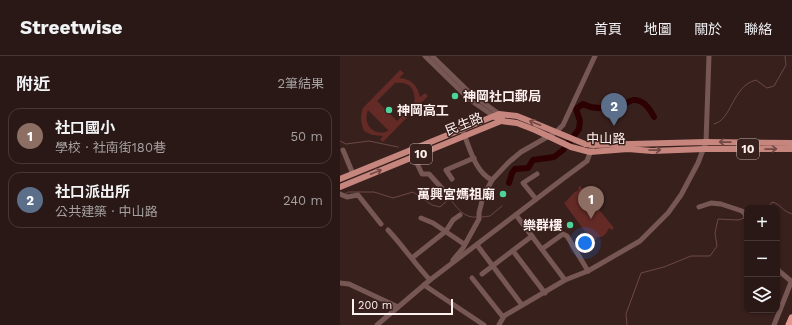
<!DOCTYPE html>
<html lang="zh-TW">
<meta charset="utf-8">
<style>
:root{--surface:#2a1816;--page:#362523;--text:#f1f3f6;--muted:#a5a0a1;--line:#463735;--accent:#0f766e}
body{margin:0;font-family:"Work Sans","Noto Sans TC",sans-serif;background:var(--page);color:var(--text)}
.controls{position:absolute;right:12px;bottom:12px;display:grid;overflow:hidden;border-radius:8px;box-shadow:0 1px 3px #0004}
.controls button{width:36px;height:36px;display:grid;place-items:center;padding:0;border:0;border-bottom:1px solid var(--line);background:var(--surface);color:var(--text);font:20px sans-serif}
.scale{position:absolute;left:12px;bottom:10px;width:101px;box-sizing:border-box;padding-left:4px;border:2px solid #fff1ef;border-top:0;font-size:11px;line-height:14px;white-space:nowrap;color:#fff1ef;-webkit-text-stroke:3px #38201d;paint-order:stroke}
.you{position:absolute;left:245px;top:187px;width:14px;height:14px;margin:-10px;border:3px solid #fff;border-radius:50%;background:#1a73e8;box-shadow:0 0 0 6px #1a73e833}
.badge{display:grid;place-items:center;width:26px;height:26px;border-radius:50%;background:var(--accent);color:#fff;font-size:13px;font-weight:700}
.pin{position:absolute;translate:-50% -33px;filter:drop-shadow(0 1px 2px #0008)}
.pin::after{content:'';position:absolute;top:21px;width:14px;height:12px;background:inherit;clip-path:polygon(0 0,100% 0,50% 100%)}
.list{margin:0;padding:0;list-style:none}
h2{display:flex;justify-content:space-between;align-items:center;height:52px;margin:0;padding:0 16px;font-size:17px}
h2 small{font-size:13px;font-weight:400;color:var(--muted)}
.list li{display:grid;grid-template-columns:26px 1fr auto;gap:12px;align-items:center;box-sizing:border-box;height:56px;margin:0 8px 8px;padding:0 8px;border:1px solid var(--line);border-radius:12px}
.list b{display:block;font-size:15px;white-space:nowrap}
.list p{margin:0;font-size:13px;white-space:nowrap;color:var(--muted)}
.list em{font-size:13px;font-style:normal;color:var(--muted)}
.icon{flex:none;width:22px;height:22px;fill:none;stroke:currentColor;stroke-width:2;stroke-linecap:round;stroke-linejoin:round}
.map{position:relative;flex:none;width:452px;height:269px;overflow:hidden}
header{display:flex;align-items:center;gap:24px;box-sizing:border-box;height:56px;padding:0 20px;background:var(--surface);border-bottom:1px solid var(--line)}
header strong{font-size:19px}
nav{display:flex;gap:22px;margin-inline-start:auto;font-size:14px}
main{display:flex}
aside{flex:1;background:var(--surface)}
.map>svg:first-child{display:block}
.green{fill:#642a26;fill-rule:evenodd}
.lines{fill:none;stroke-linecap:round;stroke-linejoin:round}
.stream{stroke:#6c4848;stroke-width:1}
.river{stroke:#2d0001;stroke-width:6}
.minor{stroke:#775753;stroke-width:5}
.major{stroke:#c6857d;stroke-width:6}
.highway{stroke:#e5968e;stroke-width:7}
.oneway{stroke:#714843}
.poi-dot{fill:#4cd49b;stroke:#38201d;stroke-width:1.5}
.labels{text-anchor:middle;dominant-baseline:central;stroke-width:3;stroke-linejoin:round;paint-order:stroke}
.shield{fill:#38201d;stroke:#c3b2b0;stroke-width:1}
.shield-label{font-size:12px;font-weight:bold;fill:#fff1ef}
.poi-label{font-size:13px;font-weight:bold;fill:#fff1ef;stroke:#38201d;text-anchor:start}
.street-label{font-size:13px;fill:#fff1ef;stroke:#38201d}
</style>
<header>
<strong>Streetwise</strong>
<nav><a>首頁</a><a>地圖</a><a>關於</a><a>聯絡</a></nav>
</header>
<main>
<aside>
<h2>附近<small>2筆結果</small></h2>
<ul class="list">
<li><span class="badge" style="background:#8d6e63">1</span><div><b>社口國小</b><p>學校 · 社南街180巷</p></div><em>50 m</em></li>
<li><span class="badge" style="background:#5c6f8a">2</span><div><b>社口派出所</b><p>公共建築 · 中山路</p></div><em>240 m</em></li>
</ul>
</aside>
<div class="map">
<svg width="452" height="269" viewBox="0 0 452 269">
<rect width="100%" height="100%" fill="#38201d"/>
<g class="green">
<path d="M 60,14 L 64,17 L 59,22 C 72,23 77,29 80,41 L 85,37 L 88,40 L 43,86 L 40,84 L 43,80 L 32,79 L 24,75 C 21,67 20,60 23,52 ZM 55,27 C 64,26 73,28 74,39 C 75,42 75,46 73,48 C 70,54 62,60 57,65 L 37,45 ZM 28,54 L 48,74 L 48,75 C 34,81 22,68 28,54 Z"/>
<path d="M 240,130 L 274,172 L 272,174 L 269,172 C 266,178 264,182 256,181 L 257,183 L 252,185 L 224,147 C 230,142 232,137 239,134 L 238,132 Z"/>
</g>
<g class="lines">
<g class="stream">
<path d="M 374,68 C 392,64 392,30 416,24 L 427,32 L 434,30 L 446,9 L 445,0"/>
<path d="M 0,85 L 6,88 L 29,85 L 58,91"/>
<path d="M 5,138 L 8,136 L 34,136 L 53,142 L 73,136 L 92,149 L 100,151 L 108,144 L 111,144 C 117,152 125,163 137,161"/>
<path d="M 428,152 L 432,146 C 441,148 442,155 452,158"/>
<path d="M 142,161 L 150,160 L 162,150"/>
<path d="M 287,269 L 286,258 L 301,217 L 324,211 L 351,200 L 370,200 L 377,190 L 375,177 L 378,163 L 398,164 L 404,162"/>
</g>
<path class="river" d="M 169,127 L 172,117 L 175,113 L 188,112 L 193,104 L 214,101 L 223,94 L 239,73 L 240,65 L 236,53 L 243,48 C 256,55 270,51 284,48 C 286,47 290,45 293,44 C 303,43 310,53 314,61"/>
<g class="minor">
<path d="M 85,0 L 129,43 L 155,61"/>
<path d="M 92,0 L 130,37 L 159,58"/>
<path d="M 123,76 C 130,92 135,116 152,124"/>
<path d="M 3,94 L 13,118"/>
<path d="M 74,101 L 82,118 L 89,118 L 108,139"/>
<path d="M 112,123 L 106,114 L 134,102"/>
<path d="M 0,138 L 7,141 L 18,139 L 41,168"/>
<path d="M 196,143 L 183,127 L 197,118"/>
<path d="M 359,151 L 371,147 L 381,148 L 402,155 L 405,158 L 407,165"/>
<path d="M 176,159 L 225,224 L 248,215 L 300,185 L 328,157 L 341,139 L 358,107 L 366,86 L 369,0"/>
<path d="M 81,162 L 93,167 L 124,188"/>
<path d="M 48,174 C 63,190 75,208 90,224"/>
<path d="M 137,189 L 182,249"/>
<path d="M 202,193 L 223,178 L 227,180 L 248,215"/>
<path d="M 173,195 L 205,237"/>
<path d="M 72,202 L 106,175 L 113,164 L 120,159"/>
<path d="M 113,204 L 123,192 L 139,163 L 139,157 L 143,141 L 152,124 L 169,106 L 181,96 L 216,76 L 223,69 L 255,0"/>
<path d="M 142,218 L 192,180"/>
<path d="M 132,222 L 163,261"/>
<path d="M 0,227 L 9,228 L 58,251"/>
<path d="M 84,229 L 144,269"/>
<path d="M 37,269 L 90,224 L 224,122 L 247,105 L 253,89"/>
<path d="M 159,269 L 164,260 L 225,224"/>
<path d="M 434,269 L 450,229 L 451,225 L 439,215 L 437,211"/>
</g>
<g class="major">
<path d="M 155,61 L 161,65 L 177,67 L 195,74 L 231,91 L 250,96 L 288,93 L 312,95 L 364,93 L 452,93"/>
<path d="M 0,123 L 159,58 L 177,60 L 187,64 L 245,88 L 253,89 L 366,86 L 452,87"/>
<path d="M 0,131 L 161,65 L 162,62"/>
</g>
<path class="highway" d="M 449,269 L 452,262"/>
</g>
<defs><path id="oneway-shaft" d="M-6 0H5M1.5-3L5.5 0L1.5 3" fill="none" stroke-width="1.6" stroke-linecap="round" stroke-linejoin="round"/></defs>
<g class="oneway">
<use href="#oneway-shaft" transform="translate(195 67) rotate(-159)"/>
<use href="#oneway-shaft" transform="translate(385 86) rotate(-179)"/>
<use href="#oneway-shaft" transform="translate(431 93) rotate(-1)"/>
<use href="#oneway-shaft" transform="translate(315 94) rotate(-1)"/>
<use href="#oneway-shaft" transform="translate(36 116) rotate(-22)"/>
</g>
<g class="poi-dot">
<circle cx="115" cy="40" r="4"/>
<circle cx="49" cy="54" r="4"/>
<circle cx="163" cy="138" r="4"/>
<circle cx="230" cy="169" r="4"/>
</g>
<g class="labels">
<g class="shield">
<rect x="397" y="83" width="22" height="20" rx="3"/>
<rect x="70" y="88" width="22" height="20" rx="3"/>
</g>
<g class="shield-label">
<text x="408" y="93">10</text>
<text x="81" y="98">10</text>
</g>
<g class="poi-label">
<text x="123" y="40">神岡社口郵局</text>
<text x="57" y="54">神岡高工</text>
<text x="155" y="138" text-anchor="end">萬興宮媽祖廟</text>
<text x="222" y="169" text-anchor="end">樂群樓</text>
</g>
<g class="street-label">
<text transform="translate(124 68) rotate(-22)">民生路</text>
<text x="266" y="82">中山路</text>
</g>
</g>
</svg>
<div class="controls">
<button>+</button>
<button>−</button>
<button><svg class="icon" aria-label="layers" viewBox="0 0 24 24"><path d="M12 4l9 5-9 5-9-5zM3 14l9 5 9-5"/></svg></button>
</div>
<div class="scale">200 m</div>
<div class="you"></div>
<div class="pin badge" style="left:251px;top:163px;background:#8d6e63">1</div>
<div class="pin badge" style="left:274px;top:70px;background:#5c6f8a">2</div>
</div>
</main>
